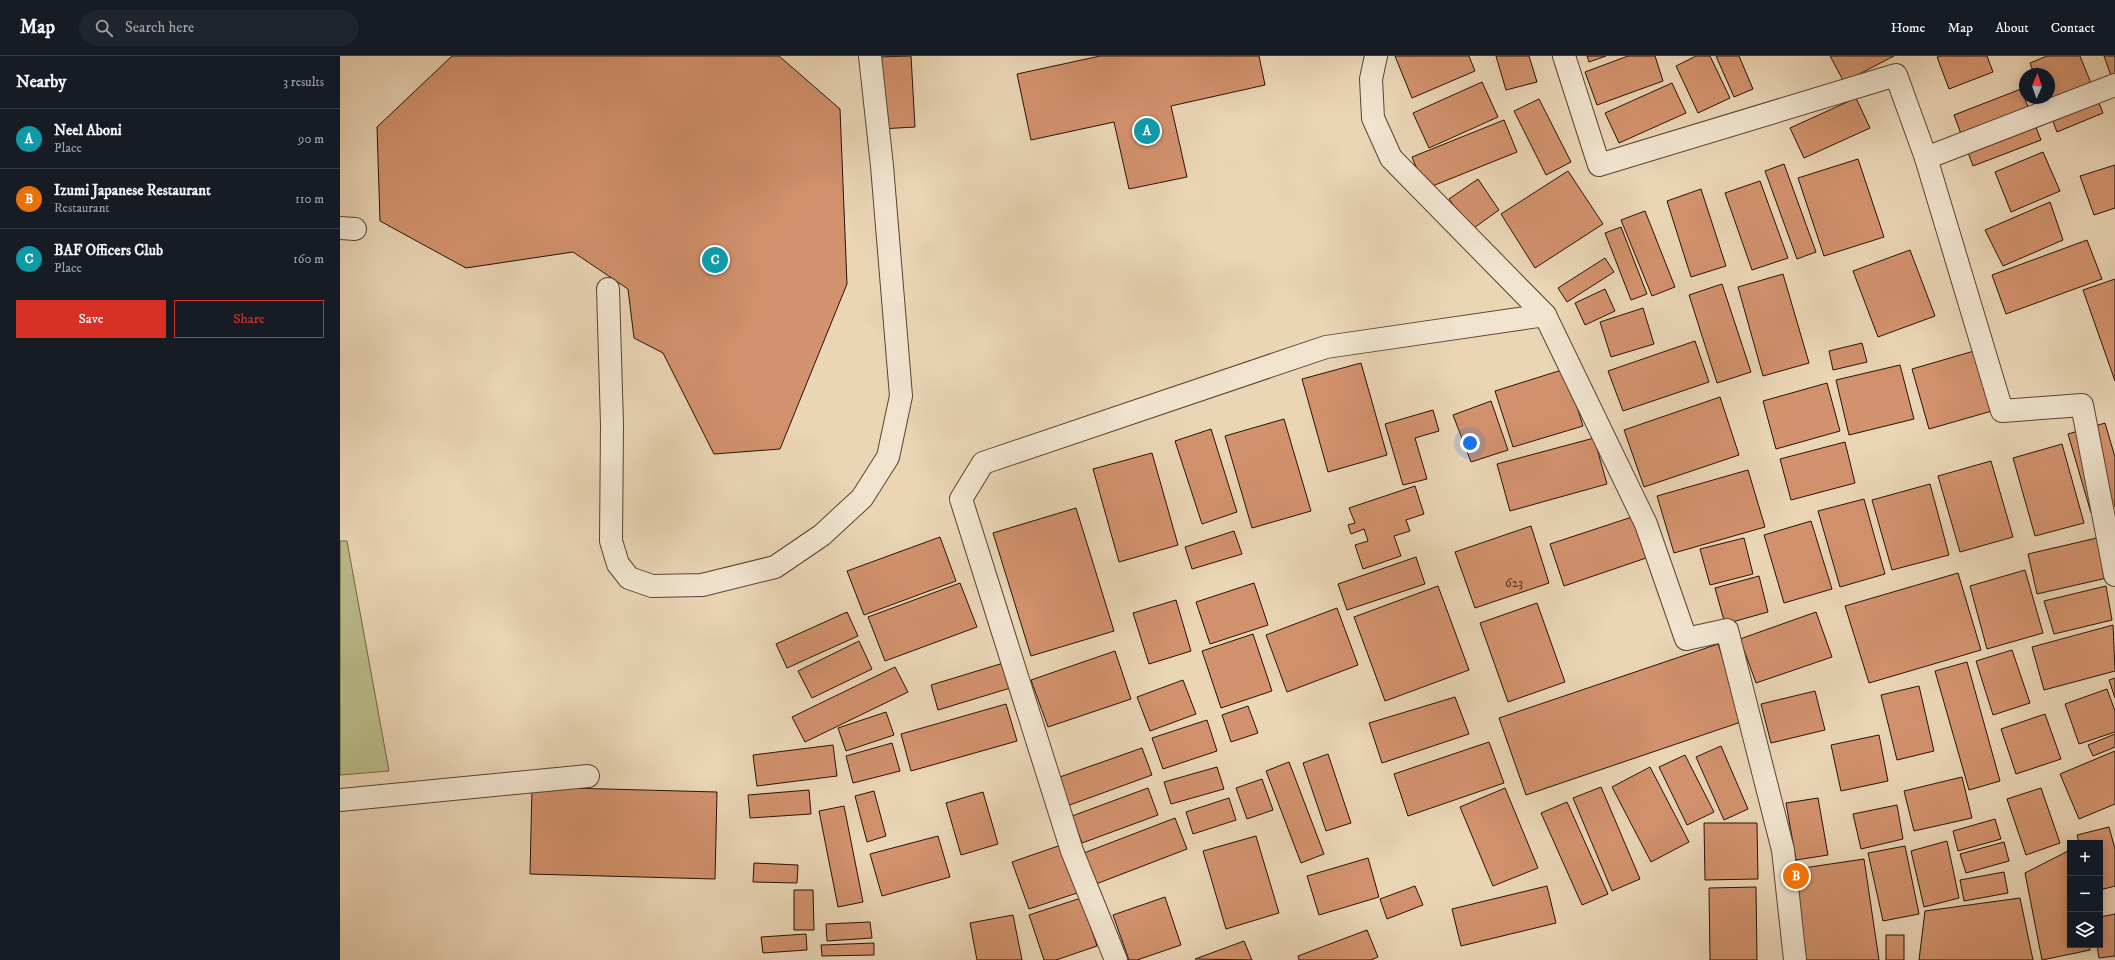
<!DOCTYPE html>
<meta charset="utf-8">
<style>
:root{--surface:#171b24;--page:#20242c;--text:#f1f3f6;--muted:#9ea1a6;--line:#363941;--accent:#d93025}
body{margin:0;font-family:"IM FELL DW Pica",serif;background:var(--page);color:var(--text)}
.controls{position:absolute;right:12px;bottom:12px;display:grid;overflow:hidden;border-radius:0px;box-shadow:0 2px 10px #0003}
.controls button{width:36px;height:36px;display:grid;place-items:center;padding:0;border:0;border-bottom:1px solid var(--line);background:var(--surface);color:var(--text);font:20px sans-serif}
.compass{position:absolute;left:1679px;top:12px;width:36px;height:36px;border-radius:50%;background:var(--surface);box-shadow:0 2px 10px #0003;rotate:2deg}
.you{position:absolute;left:1130px;top:387px;width:14px;height:14px;margin:-10px;border:3px solid #fff;border-radius:50%;background:#1a73e8;box-shadow:0 0 0 6px #1a73e833}
.badge{display:grid;place-items:center;width:26px;height:26px;border-radius:50%;background:var(--accent);color:#fff;font-size:13px;font-weight:700}
.pin{position:absolute;translate:-50% -50%;border:2px solid #fff;box-shadow:0 1px 4px #0006}
.list{margin:0;padding:0;list-style:none}
h2{display:flex;justify-content:space-between;align-items:center;height:52px;margin:0;padding:0 16px;font-size:17px}
h2 small{font-size:13px;font-weight:400;color:var(--muted)}
.list li{display:grid;grid-template-columns:26px 1fr auto;gap:12px;align-items:center;box-sizing:border-box;height:60px;padding:0 16px;border-top:1px solid var(--line)}
.list b{display:block;font-size:15px;white-space:nowrap}
.list p{margin:0;font-size:13px;white-space:nowrap;color:var(--muted)}
.list em{font-size:13px;font-style:normal;color:var(--muted)}
.actions{display:flex;gap:8px;padding:12px 16px}
.actions a{flex:1;padding:9px 0;border:1px solid var(--accent);border-radius:0px;text-align:center;font-size:14px;color:var(--accent)}
.actions .main{background:var(--accent);color:#fff}
.icon{flex:none;width:22px;height:22px;fill:none;stroke:currentColor;stroke-width:2;stroke-linecap:round;stroke-linejoin:round}
.map{position:relative;flex:none;width:1775px;height:904px;overflow:hidden}
header{display:flex;align-items:center;gap:24px;box-sizing:border-box;height:56px;padding:0 20px;background:var(--surface);border-bottom:1px solid var(--line)}
header strong{font-size:19px}
nav{display:flex;gap:22px;margin-inline-start:auto;font-size:14px}
.search{width:280px;height:36px;background:var(--page);display:flex;align-items:center;gap:10px;box-sizing:border-box;padding:0 14px;border-radius:22px;color:var(--muted);font-size:15px}
main{display:flex}
aside{flex:1;background:var(--surface)}
.map>svg:first-child{display:block}
.green{fill:#bbbc8a;stroke:#726746}
.building{fill:#d2926d;stroke:#2a1203}
.lines{fill:none;stroke-linecap:round;stroke-linejoin:round}
.minor-casing{stroke:#5a4330;stroke-width:24}
.minor{stroke:#f1e4cf;stroke-width:22}
.labels{text-anchor:middle;dominant-baseline:central;stroke-width:3.5;stroke-linejoin:round;paint-order:stroke}
.number-label{font-size:13px;fill:#54321e}
</style>
<header>
<strong>Map</strong>
<div class="search"><svg class="icon" aria-label="search" viewBox="0 0 24 24"><circle cx="10" cy="10" r="6"/><path d="M15 15l6 6"/></svg>Search here</div>
<nav><a>Home</a><a>Map</a><a>About</a><a>Contact</a></nav>
</header>
<main>
<aside>
<h2>Nearby<small>3 results</small></h2>
<ul class="list">
<li><span class="badge" style="background:#0f9aa8">A</span><div><b>Neel Aboni</b><p>Place</p></div><em>90 m</em></li>
<li><span class="badge" style="background:#e8710a">B</span><div><b>Izumi Japanese Restaurant</b><p>Restaurant</p></div><em>110 m</em></li>
<li><span class="badge" style="background:#0f9aa8">C</span><div><b>BAF Officers Club</b><p>Place</p></div><em>160 m</em></li>
</ul>
<div class="actions"><a class="main">Save</a><a>Share</a></div>
</aside>
<div class="map">
<svg width="1775" height="904" viewBox="0 0 1775 904">
<rect width="100%" height="100%" fill="#ead5b5"/>
<filter id="stains"><feTurbulence type="fractalNoise" baseFrequency=".005" numOctaves="4"/><feColorMatrix values="0 0 0 0 .2 0 0 0 0 .09 0 0 0 0 .02 0 0 0 .5 -.17"/></filter>
<radialGradient id="worn" r=".72"><stop offset=".6" stop-color="#630" stop-opacity="0"/><stop offset="1" stop-color="#630" stop-opacity=".3"/></radialGradient>
<path class="green" d="M 0,485 L 7,485 L 49,715 L 0,719 Z"/>
<g class="building">
<path d="M 112,0 L 439,0 L 500,53 L 507,228 L 440,393 L 374,398 L 323,297 L 294,282 L 288,233 L 233,196 L 126,212 L 40,165 L 37,71 Z"/>
<path d="M 571,0 L 575,71 L 540,73 L 536,1 Z"/>
<path d="M 760,0 L 919,0 L 925,29 L 831,50 L 847,121 L 789,133 L 774,66 L 691,84 L 677,18 Z"/>
<path d="M 1055,0 L 1129,0 L 1135,15 L 1072,42 Z"/>
<path d="M 1156,0 L 1189,0 L 1197,26 L 1166,34 Z"/>
<path d="M 1247,0 L 1266,0 L 1249,6 Z"/>
<path d="M 1288,0 L 1315,0 L 1323,25 L 1257,49 L 1245,16 Z"/>
<path d="M 1356,0 L 1370,0 L 1390,42 L 1358,57 L 1336,10 Z"/>
<path d="M 1376,0 L 1399,0 L 1413,33 L 1394,41 Z"/>
<path d="M 1490,0 L 1554,0 L 1504,26 Z"/>
<path d="M 1601,0 L 1647,0 L 1653,16 L 1609,33 L 1597,1 Z"/>
<path d="M 1707,0 L 1740,0 L 1763,57 L 1717,76 L 1704,42 L 1709,42 L 1709,18 L 1694,18 L 1690,7 Z"/>
<path d="M 1764,0 L 1775,0 L 1775,31 Z"/>
<path d="M 1142,26 L 1158,61 L 1089,92 L 1073,57 Z"/>
<path d="M 1332,27 L 1346,57 L 1279,87 L 1265,57 Z"/>
<path d="M 1681,33 L 1701,84 L 1633,110 L 1614,59 Z"/>
<path d="M 1516,42 L 1530,72 L 1464,102 L 1450,72 Z"/>
<path d="M 1199,43 L 1231,106 L 1206,119 L 1174,55 Z"/>
<path d="M 1164,64 L 1177,96 L 1085,133 L 1072,101 Z"/>
<path d="M 1703,96 L 1720,135 L 1671,156 L 1655,116 Z"/>
<path d="M 1518,103 L 1544,181 L 1484,200 L 1458,122 Z"/>
<path d="M 1444,108 L 1476,196 L 1457,203 L 1425,115 Z"/>
<path d="M 1775,109 L 1775,152 L 1754,159 L 1740,120 Z"/>
<path d="M 1228,115 L 1263,168 L 1195,212 L 1161,158 Z"/>
<path d="M 1138,123 L 1159,154 L 1131,174 L 1109,143 Z"/>
<path d="M 1420,125 L 1448,202 L 1412,214 L 1385,137 Z"/>
<path d="M 1361,133 L 1386,210 L 1351,221 L 1327,145 Z"/>
<path d="M 1710,146 L 1723,184 L 1663,210 L 1645,174 Z"/>
<path d="M 1305,155 L 1335,231 L 1312,240 L 1281,164 Z"/>
<path d="M 1281,171 L 1307,238 L 1291,244 L 1265,177 Z"/>
<path d="M 1747,184 L 1762,223 L 1666,258 L 1652,219 Z"/>
<path d="M 1570,194 L 1595,260 L 1538,281 L 1513,215 Z"/>
<path d="M 1265,202 L 1274,216 L 1227,246 L 1218,232 Z"/>
<path d="M 1443,218 L 1469,307 L 1423,320 L 1398,231 Z"/>
<path d="M 1775,223 L 1775,325 L 1743,234 Z"/>
<path d="M 1382,228 L 1411,316 L 1377,327 L 1349,239 Z"/>
<path d="M 1265,233 L 1275,255 L 1245,269 L 1235,247 Z"/>
<path d="M 1303,252 L 1314,288 L 1271,301 L 1260,266 Z"/>
<path d="M 1355,285 L 1369,326 L 1283,355 L 1268,315 Z"/>
<path d="M 1522,287 L 1527,306 L 1493,314 L 1489,295 Z"/>
<path d="M 1634,295 L 1652,355 L 1589,373 L 1572,313 Z"/>
<path d="M 1021,307 L 1047,399 L 988,416 L 962,323 Z"/>
<path d="M 1560,309 L 1574,363 L 1509,379 L 1496,324 Z"/>
<path d="M 1225,313 L 1243,370 L 1173,391 L 1155,335 Z"/>
<path d="M 1487,327 L 1500,375 L 1436,393 L 1423,345 Z"/>
<path d="M 1380,341 L 1399,399 L 1304,431 L 1284,374 Z"/>
<path d="M 1151,345 L 1168,394 L 1131,406 L 1113,359 Z"/>
<path d="M 1093,354 L 1099,375 L 1075,382 L 1087,423 L 1063,429 L 1045,368 Z"/>
<path d="M 944,363 L 971,455 L 912,472 L 885,380 Z"/>
<path d="M 1765,367 L 1775,401 L 1775,450 L 1751,457 L 1728,378 Z"/>
<path d="M 871,373 L 897,456 L 862,468 L 835,385 Z"/>
<path d="M 1254,382 L 1267,428 L 1170,455 L 1157,408 Z"/>
<path d="M 1505,386 L 1515,427 L 1451,444 L 1440,403 Z"/>
<path d="M 1722,388 L 1744,467 L 1695,480 L 1673,402 Z"/>
<path d="M 812,397 L 838,489 L 779,506 L 753,413 Z"/>
<path d="M 1651,405 L 1673,481 L 1620,496 L 1598,420 Z"/>
<path d="M 1408,414 L 1425,471 L 1334,497 L 1317,440 Z"/>
<path d="M 1590,428 L 1609,499 L 1552,514 L 1532,444 Z"/>
<path d="M 1075,430 L 1084,458 L 1066,464 L 1070,475 L 1054,480 L 1061,500 L 1023,513 L 1015,489 L 1028,485 L 1024,473 L 1011,478 L 1008,469 L 1015,467 L 1009,452 Z"/>
<path d="M 1524,443 L 1545,518 L 1500,531 L 1478,455 Z"/>
<path d="M 736,452 L 774,575 L 691,600 L 653,477 Z"/>
<path d="M 1298,459 L 1312,500 L 1224,530 L 1210,488 Z"/>
<path d="M 1471,465 L 1492,533 L 1444,547 L 1424,479 Z"/>
<path d="M 1191,470 L 1209,527 L 1135,552 L 1115,496 Z"/>
<path d="M 894,475 L 902,498 L 852,513 L 845,491 Z"/>
<path d="M 600,481 L 616,525 L 524,559 L 507,515 Z"/>
<path d="M 1761,481 L 1771,521 L 1697,538 L 1688,498 Z"/>
<path d="M 1404,482 L 1413,518 L 1370,529 L 1360,493 Z"/>
<path d="M 1076,501 L 1085,528 L 1007,554 L 998,528 Z"/>
<path d="M 1685,514 L 1703,577 L 1647,593 L 1630,530 Z"/>
<path d="M 1618,517 L 1641,594 L 1529,627 L 1505,550 Z"/>
<path d="M 1419,520 L 1428,556 L 1385,568 L 1375,532 Z"/>
<path d="M 620,527 L 637,571 L 545,605 L 528,561 Z"/>
<path d="M 914,527 L 928,569 L 870,588 L 856,546 Z"/>
<path d="M 1098,530 L 1129,614 L 1045,645 L 1014,561 Z"/>
<path d="M 1766,530 L 1772,564 L 1714,578 L 1704,545 Z"/>
<path d="M 836,544 L 851,595 L 809,608 L 793,557 Z"/>
<path d="M 1197,547 L 1225,626 L 1168,646 L 1140,567 Z"/>
<path d="M 997,552 L 1018,609 L 947,636 L 926,579 Z"/>
<path d="M 507,556 L 518,580 L 447,612 L 436,588 Z"/>
<path d="M 1476,556 L 1492,601 L 1416,627 L 1400,583 Z"/>
<path d="M 1773,569 L 1775,615 L 1704,634 L 1692,591 Z"/>
<path d="M 913,578 L 932,635 L 881,652 L 862,595 Z"/>
<path d="M 519,585 L 532,613 L 472,642 L 458,615 Z"/>
<path d="M 1378,588 L 1404,665 L 1186,739 L 1159,662 Z"/>
<path d="M 1672,594 L 1690,647 L 1653,659 L 1636,605 Z"/>
<path d="M 775,595 L 791,643 L 708,671 L 691,624 Z"/>
<path d="M 670,605 L 677,630 L 598,654 L 591,629 Z"/>
<path d="M 1627,606 L 1660,725 L 1629,734 L 1595,615 Z"/>
<path d="M 555,611 L 568,636 L 465,686 L 452,661 Z"/>
<path d="M 1775,622 L 1775,642 L 1769,624 Z"/>
<path d="M 843,624 L 856,658 L 810,675 L 797,641 Z"/>
<path d="M 1579,630 L 1594,695 L 1557,704 L 1541,639 Z"/>
<path d="M 1767,633 L 1775,655 L 1775,676 L 1739,688 L 1725,648 Z"/>
<path d="M 1475,635 L 1485,674 L 1431,687 L 1421,648 Z"/>
<path d="M 1115,641 L 1129,678 L 1042,707 L 1029,667 Z"/>
<path d="M 666,648 L 677,685 L 571,715 L 561,678 Z"/>
<path d="M 908,650 L 918,677 L 891,686 L 882,659 Z"/>
<path d="M 546,656 L 554,679 L 506,695 L 498,672 Z"/>
<path d="M 1705,658 L 1721,703 L 1676,718 L 1661,673 Z"/>
<path d="M 867,664 L 877,695 L 823,713 L 812,682 Z"/>
<path d="M 1775,678 L 1775,691 L 1753,700 L 1748,689 Z"/>
<path d="M 1539,679 L 1548,725 L 1501,735 L 1491,689 Z"/>
<path d="M 1149,686 L 1164,727 L 1068,760 L 1054,718 Z"/>
<path d="M 552,687 L 560,715 L 513,727 L 506,700 Z"/>
<path d="M 493,689 L 497,720 L 417,730 L 413,699 Z"/>
<path d="M 1381,690 L 1408,753 L 1384,764 L 1356,701 Z"/>
<path d="M 802,692 L 812,719 L 727,750 L 717,722 Z"/>
<path d="M 1775,695 L 1775,748 L 1739,763 L 1720,718 Z"/>
<path d="M 988,698 L 1011,767 L 986,775 L 963,707 Z"/>
<path d="M 1345,699 L 1374,756 L 1347,769 L 1319,711 Z"/>
<path d="M 949,706 L 984,798 L 961,807 L 926,715 Z"/>
<path d="M 877,711 L 884,733 L 831,748 L 824,726 Z"/>
<path d="M 1310,711 L 1349,786 L 1311,806 L 1272,731 Z"/>
<path d="M 1622,721 L 1632,762 L 1574,775 L 1564,735 Z"/>
<path d="M 922,723 L 933,754 L 907,763 L 896,732 Z"/>
<path d="M 192,731 L 377,736 L 375,823 L 190,818 Z"/>
<path d="M 1261,731 L 1300,823 L 1272,835 L 1233,742 Z"/>
<path d="M 808,732 L 818,759 L 742,787 L 732,760 Z"/>
<path d="M 1165,732 L 1198,812 L 1153,830 L 1120,751 Z"/>
<path d="M 1701,732 L 1720,787 L 1686,799 L 1667,743 Z"/>
<path d="M 469,734 L 471,758 L 410,762 L 408,739 Z"/>
<path d="M 534,735 L 546,780 L 527,786 L 515,740 Z"/>
<path d="M 643,736 L 658,788 L 621,799 L 606,747 Z"/>
<path d="M 889,742 L 896,764 L 853,778 L 846,756 Z"/>
<path d="M 1478,742 L 1488,799 L 1456,804 L 1446,747 Z"/>
<path d="M 1227,746 L 1268,838 L 1242,849 L 1201,757 Z"/>
<path d="M 1557,749 L 1563,783 L 1521,793 L 1513,758 Z"/>
<path d="M 504,750 L 523,846 L 498,851 L 479,755 Z"/>
<path d="M 835,762 L 847,793 L 756,828 L 744,797 Z"/>
<path d="M 1655,763 L 1661,783 L 1618,795 L 1613,775 Z"/>
<path d="M 1364,767 L 1417,767 L 1418,823 L 1365,824 Z"/>
<path d="M 1769,771 L 1775,793 L 1775,830 L 1760,834 L 1760,787 L 1739,787 L 1737,779 Z"/>
<path d="M 598,780 L 610,821 L 542,840 L 530,798 Z"/>
<path d="M 916,780 L 939,857 L 886,873 L 863,795 Z"/>
<path d="M 1607,785 L 1619,842 L 1584,851 L 1571,795 Z"/>
<path d="M 1664,786 L 1669,805 L 1626,817 L 1620,798 Z"/>
<path d="M 724,788 L 740,836 L 689,853 L 672,806 Z"/>
<path d="M 1565,790 L 1579,858 L 1543,865 L 1528,797 Z"/>
<path d="M 1730,794 L 1730,889 L 1749,889 L 1750,894 L 1702,904 L 1685,817 Z"/>
<path d="M 1028,802 L 1039,841 L 979,859 L 967,820 Z"/>
<path d="M 1524,803 L 1539,904 L 1463,904 L 1450,814 Z"/>
<path d="M 414,807 L 458,809 L 457,827 L 413,826 Z"/>
<path d="M 1664,816 L 1668,837 L 1624,845 L 1620,824 Z"/>
<path d="M 1075,830 L 1083,849 L 1047,863 L 1040,843 Z"/>
<path d="M 1207,830 L 1216,867 L 1121,890 L 1112,853 Z"/>
<path d="M 1416,831 L 1417,904 L 1370,904 L 1369,832 Z"/>
<path d="M 454,834 L 473,834 L 474,874 L 454,874 Z"/>
<path d="M 825,841 L 841,889 L 797,904 L 789,904 L 773,859 Z"/>
<path d="M 741,842 L 757,890 L 716,904 L 704,904 L 689,859 Z"/>
<path d="M 1680,842 L 1693,904 L 1579,904 L 1585,855 Z"/>
<path d="M 1775,858 L 1775,900 L 1759,902 L 1757,889 L 1760,889 L 1760,861 Z"/>
<path d="M 673,859 L 682,904 L 637,904 L 630,867 Z"/>
<path d="M 530,866 L 532,882 L 487,885 L 486,868 Z"/>
<path d="M 1027,874 L 1038,901 L 1031,904 L 959,904 L 958,900 Z"/>
<path d="M 466,878 L 467,894 L 423,897 L 421,881 Z"/>
<rect x="1546" y="879" width="18" height="25"/>
<path d="M 904,885 L 912,904 L 855,903 Z"/>
<path d="M 534,887 L 534,899 L 482,900 L 481,889 Z"/>
</g>
<g class="lines">
<g class="minor-casing">
<g id="minor">
<path d="M 1036,0 L 1031,23 L 1033,62 L 1051,102 L 1205,259"/>
<path d="M 1224,0 L 1259,109 L 1556,19 L 1586,102 L 1775,29"/>
<path d="M 1586,102 L 1662,355 L 1742,349 L 1775,519"/>
<path d="M 0,172 L 15,173"/>
<path d="M 268,233 L 272,369 L 271,485 L 278,508 L 289,522 L 312,530 L 362,529 L 435,511 L 482,479 L 522,442 L 548,401 L 561,340 L 542,110 L 530,0"/>
<path d="M 0,744 L 248,720"/>
<path d="M 776,904 L 732,795 L 621,443 L 643,407 L 986,291 L 1205,259 L 1306,468 L 1346,583 L 1387,574 L 1443,794 L 1455,904"/>
</g>
</g>
<use href="#minor" class="minor"/>
</g>
<g class="labels">
<g class="number-label">
<text x="1174" y="527">623</text>
</g>
</g>
<rect width="100%" height="100%" filter="url(#stains)"/>
<rect width="100%" height="100%" fill="url(#worn)"/>
</svg>
<div class="controls">
<button>+</button>
<button>−</button>
<button><svg class="icon" aria-label="layers" viewBox="0 0 24 24"><path d="M12 4l9 5-9 5-9-5zM3 14l9 5 9-5"/></svg></button>
</div>
<svg class="compass" viewBox="-18 -18 36 36"><path d="M0-13l5 13h-10z" fill="#e53935"/><path d="M0 13l5-13h-10z" fill="#9ea1a6"/></svg>
<div class="you"></div>
<div class="pin badge" style="left:807px;top:75px;background:#0f9aa8">A</div>
<div class="pin badge" style="left:1456px;top:820px;background:#e8710a">B</div>
<div class="pin badge" style="left:375px;top:204px;background:#0f9aa8">C</div>
</div>
</main>
